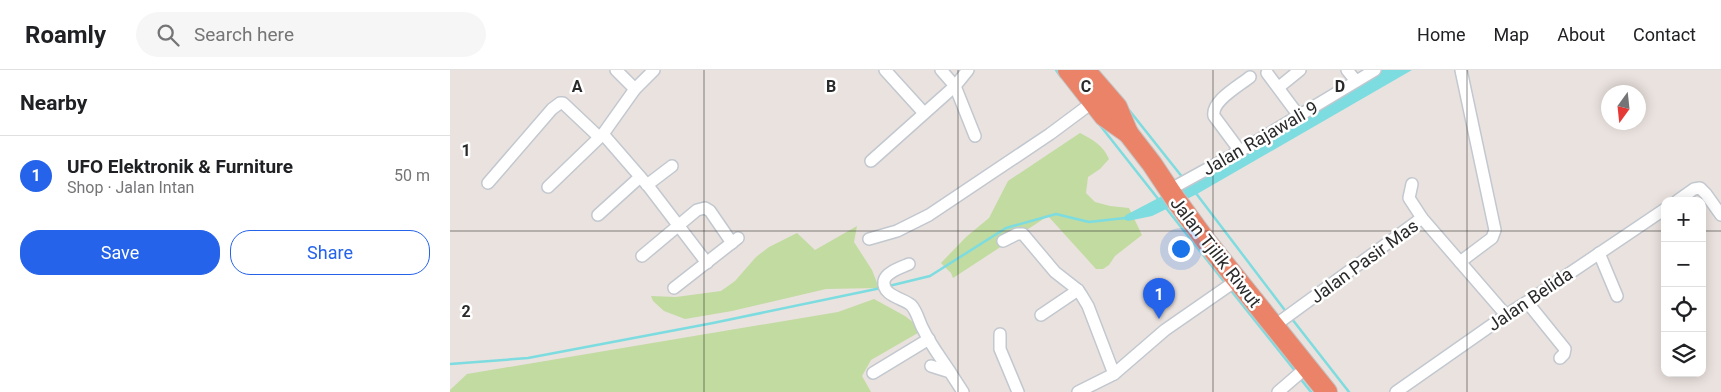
<!DOCTYPE html>
<meta charset="utf-8">
<style>
:root{--surface:#fff;--page:#f6f6f6;--text:#202124;--muted:#757577;--line:#e0e0e0;--accent:#2563eb}
body{margin:0;font-family:Roboto,sans-serif;background:var(--page);color:var(--text)}
.controls{position:absolute;right:15px;bottom:15px;display:grid;overflow:hidden;border-radius:10px;box-shadow:0 2px 12px #0003}
.controls button{width:45px;height:45px;display:grid;place-items:center;padding:0;border:0;border-bottom:1px solid var(--line);background:var(--surface);color:var(--text);font:25px sans-serif}
.compass{position:absolute;left:1151px;top:15px;width:45px;height:45px;border-radius:50%;background:var(--surface);box-shadow:0 2px 12px #0003;rotate:195deg}
.you{position:absolute;left:730px;top:178px;width:18px;height:18px;margin:-12px;border:4px solid #fff;border-radius:50%;background:#1a73e8;box-shadow:0 0 0 8px #1a73e833}
.badge{display:grid;place-items:center;width:32px;height:32px;border-radius:50%;background:var(--accent);color:#fff;font-size:16px;font-weight:700}
.pin{position:absolute;translate:-50% -41px;filter:drop-shadow(0 1px 2px #0008)}
.pin::after{content:'';position:absolute;top:26px;width:18px;height:15px;background:inherit;clip-path:polygon(0 0,100% 0,50% 100%)}
.list{margin:0;padding:0;list-style:none}
h2{display:flex;justify-content:space-between;align-items:center;height:65px;margin:0;padding:0 20px;font-size:21px}
h2 small{font-size:16px;font-weight:400;color:var(--muted)}
.list li{display:grid;grid-template-columns:32px 1fr auto;gap:15px;align-items:center;box-sizing:border-box;height:80px;padding:0 20px;border-top:1px solid var(--line)}
.list b{display:block;font-size:19px;white-space:nowrap}
.list p{margin:0;font-size:16px;white-space:nowrap;color:var(--muted)}
.list em{font-size:16px;font-style:normal;color:var(--muted)}
.actions{display:flex;gap:10px;padding:15px 20px}
.actions a{flex:1;padding:11px 0;border:1px solid var(--accent);border-radius:20px;text-align:center;font-size:18px;color:var(--accent)}
.actions .main{background:var(--accent);color:#fff}
.icon{flex:none;width:28px;height:28px;fill:none;stroke:currentColor;stroke-width:2;stroke-linecap:round;stroke-linejoin:round}
.map{position:relative;flex:none;width:1271px;height:322px;overflow:hidden}
header{display:flex;align-items:center;gap:30px;box-sizing:border-box;height:70px;padding:0 25px;background:var(--surface);border-bottom:1px solid var(--line)}
header strong{font-size:24px}
nav{display:flex;gap:28px;margin-inline-start:auto;font-size:18px}
.search{width:350px;height:45px;background:var(--page);display:flex;align-items:center;gap:12px;box-sizing:border-box;padding:0 18px;border-radius:28px;color:var(--muted);font-size:19px}
main{display:flex}
aside{flex:1;background:var(--surface)}
.map>svg:first-child{display:block}
.green{fill:#c1dba1}
.water{fill:#7ddce0}
.lines{fill:none;stroke-linecap:round;stroke-linejoin:round}
.stream{stroke:#7ddce0;stroke-width:2.5}
.street-casing{stroke:#c2c8cf;stroke-width:14}
.highway-casing{stroke:#c3c3c3;stroke-width:22}
.street{stroke:#fff;stroke-width:11}
.highway{stroke:#eb8368;stroke-width:20}
.grid{fill:none;stroke:#2a2a2a;stroke-width:1;stroke-opacity:0.55}
.labels{text-anchor:middle;dominant-baseline:central;stroke-width:5;stroke-linejoin:round;paint-order:stroke}
.street-label{font-size:18px;fill:#2a2a2a;stroke:#fff}
.grid-label{font-size:16px;text-anchor:middle;font-weight:bold;fill:#2a2a2a;stroke:#fff;stroke-width:5;stroke-linejoin:round;paint-order:stroke}
</style>
<header>
<strong>Roamly</strong>
<div class="search"><svg class="icon" aria-label="search" viewBox="0 0 24 24"><circle cx="10" cy="10" r="6"/><path d="M15 15l6 6"/></svg>Search here</div>
<nav><a>Home</a><a>Map</a><a>About</a><a>Contact</a></nav>
</header>
<main>
<aside>
<h2>Nearby<small></small></h2>
<ul class="list">
<li><span class="badge">1</span><div><b>UFO Elektronik &amp; Furniture</b><p>Shop · Jalan Intan</p></div><em>50 m</em></li>
</ul>
<div class="actions"><a class="main">Save</a><a>Share</a></div>
</aside>
<div class="map">
<svg width="1271" height="322" viewBox="0 0 1271 322">
<rect width="100%" height="100%" fill="#eae2de"/>
<g class="green">
<path d="M 630,63 C 643,70 653,75 659,89 L 650,99 L 638,107 L 636,123 L 645,132 L 660,136 L 679,138 L 692,165 L 665,186 L 659,195 L 653,199 L 646,199 L 598,146 L 503,208 L 501,203 L 491,193 L 516,167 L 539,148 L 558,111 Z"/>
<path d="M 407,156 L 404,172 L 422,200 L 429,218 L 376,219 L 282,241 L 235,249 L 214,241 L 203,231 L 201,226 L 226,227 L 271,221 L 285,211 L 306,187 L 319,177 L 347,163 L 365,180 Z"/>
<path d="M 424,229 L 455,246 L 473,260 L 421,290 L 412,306 L 421,322 L 0,322 L 0,320 L 17,304 L 388,242 Z"/>
</g>
<path class="water" d="M 929,0 L 962,0 L 747,124 L 702,146 L 678,151 L 673,149 L 676,145 L 739,112 Z"/>
<g class="lines">
<g class="stream">
<path d="M 606,0 L 611,7"/>
<path d="M 679,40 L 733,108"/>
<path d="M 649,54 L 709,130"/>
<path d="M 745,122 L 837,243"/>
<path d="M 716,138 L 776,214"/>
<path d="M 439,216 L 480,206 L 556,158 L 606,144 L 639,152 L 675,148"/>
<path d="M 779,218 L 846,302"/>
<path d="M 842,249 L 899,322"/>
<path d="M 0,294 L 78,288 L 263,253 L 431,218"/>
<path d="M 849,307 L 861,322"/>
</g>
<g class="street-casing">
<g id="street">
<path d="M 166,0 L 185,19"/>
<path d="M 435,0 L 474,43"/>
<path d="M 491,0 L 505,16 L 525,66"/>
<path d="M 897,0 L 906,11"/>
<path d="M 817,3 L 849,46"/>
<path d="M 829,17 L 850,0"/>
<path d="M 153,64 L 199,117 L 257,193"/>
<path d="M 790,81 L 764,46 C 761,31 789,16 800,7"/>
<path d="M 421,91 L 505,16 L 518,0"/>
<path d="M 38,113 L 102,39 L 110,33 L 113,33 L 149,67"/>
<path d="M 962,114 L 959,128 L 972,148"/>
<path d="M 197,115 L 222,96"/>
<path d="M 98,117 L 153,64 L 185,19 L 204,0"/>
<path d="M 719,120 L 790,81 L 925,0"/>
<path d="M 1227,131 L 1244,119 L 1250,118 L 1256,124 L 1271,145"/>
<path d="M 148,145 L 190,107"/>
<path d="M 419,169 L 447,161 L 479,145 L 600,64 L 643,32"/>
<path d="M 553,171 L 567,164 L 573,164 L 605,202 L 628,220 L 632,226 L 638,236 L 664,304"/>
<path d="M 1149,183 L 1167,226"/>
<path d="M 192,186 L 247,140 L 255,138 L 260,141 L 282,173"/>
<path d="M 1010,192 L 1042,168 L 1045,160 L 1011,0"/>
<path d="M 459,194 C 452,197 436,202 434,211 C 432,226 453,228 461,235 C 467,241 469,252 473,259 C 480,274 491,288 500,302"/>
<path d="M 224,218 L 288,168"/>
<path d="M 1077,232 L 1115,279 L 1114,284 L 1110,288"/>
<path d="M 591,245 L 628,220"/>
<path d="M 824,256 L 972,148 L 1056,245"/>
<path d="M 550,264 L 550,279 L 568,322"/>
<path d="M 481,296 L 500,302 L 513,322"/>
<path d="M 423,303 L 479,269"/>
<path d="M 628,322 L 664,304 L 715,260 L 787,210"/>
<path d="M 828,322 L 857,297"/>
<path d="M 946,322 L 1056,245 L 1077,232 L 1215,139"/>
</g>
</g>
<g class="highway-casing">
<g id="highway">
<path d="M 618,0 L 654,46 L 678,63"/>
<path d="M 635,0 L 667,37 L 678,63 L 702,94 L 726,130 L 756,171 L 877,322"/>
</g>
</g>
<use href="#street" class="street"/>
<use href="#highway" class="highway"/>
</g>
<path class="grid" d="M 254,0 L 254,322M 508,0 L 508,322M 763,0 L 763,322M 1017,0 L 1017,322M 0,161 L 1215,161M 1252,161 L 1271,161"/>
<g class="labels">
<g class="street-label">
<text transform="translate(810 68) rotate(-30)">Jalan Rajawali 9</text>
<text transform="translate(766 182) rotate(52)">Jalan Tjilik Riwut</text>
<text transform="translate(914 191) rotate(-36)">Jalan Pasir Mas</text>
<text transform="translate(1080 229) rotate(-34)">Jalan Belida</text>
</g>
</g>
<g class="grid-label">
<text x="127" y="22">A</text>
<text x="381" y="22">B</text>
<text x="636" y="22">C</text>
<text x="890" y="22">D</text>
<text x="16" y="86">1</text>
<text x="16" y="247">2</text>
</g>
</svg>
<div class="controls">
<button>+</button>
<button>−</button>
<button><svg class="icon" aria-label="locate" viewBox="0 0 24 24"><circle cx="12" cy="12" r="6"/><path d="M12 2v4M12 18v4M2 12h4M18 12h4"/></svg></button>
<button><svg class="icon" aria-label="layers" viewBox="0 0 24 24"><path d="M12 4l9 5-9 5-9-5zM3 14l9 5 9-5"/></svg></button>
</div>
<svg class="compass" viewBox="-18 -18 36 36"><path d="M0-13l5 13h-10z" fill="#e53935"/><path d="M0 13l5-13h-10z" fill="#757577"/></svg>
<div class="you"></div>
<div class="pin badge" style="left:709px;top:249px">1</div>
</div>
</main>
